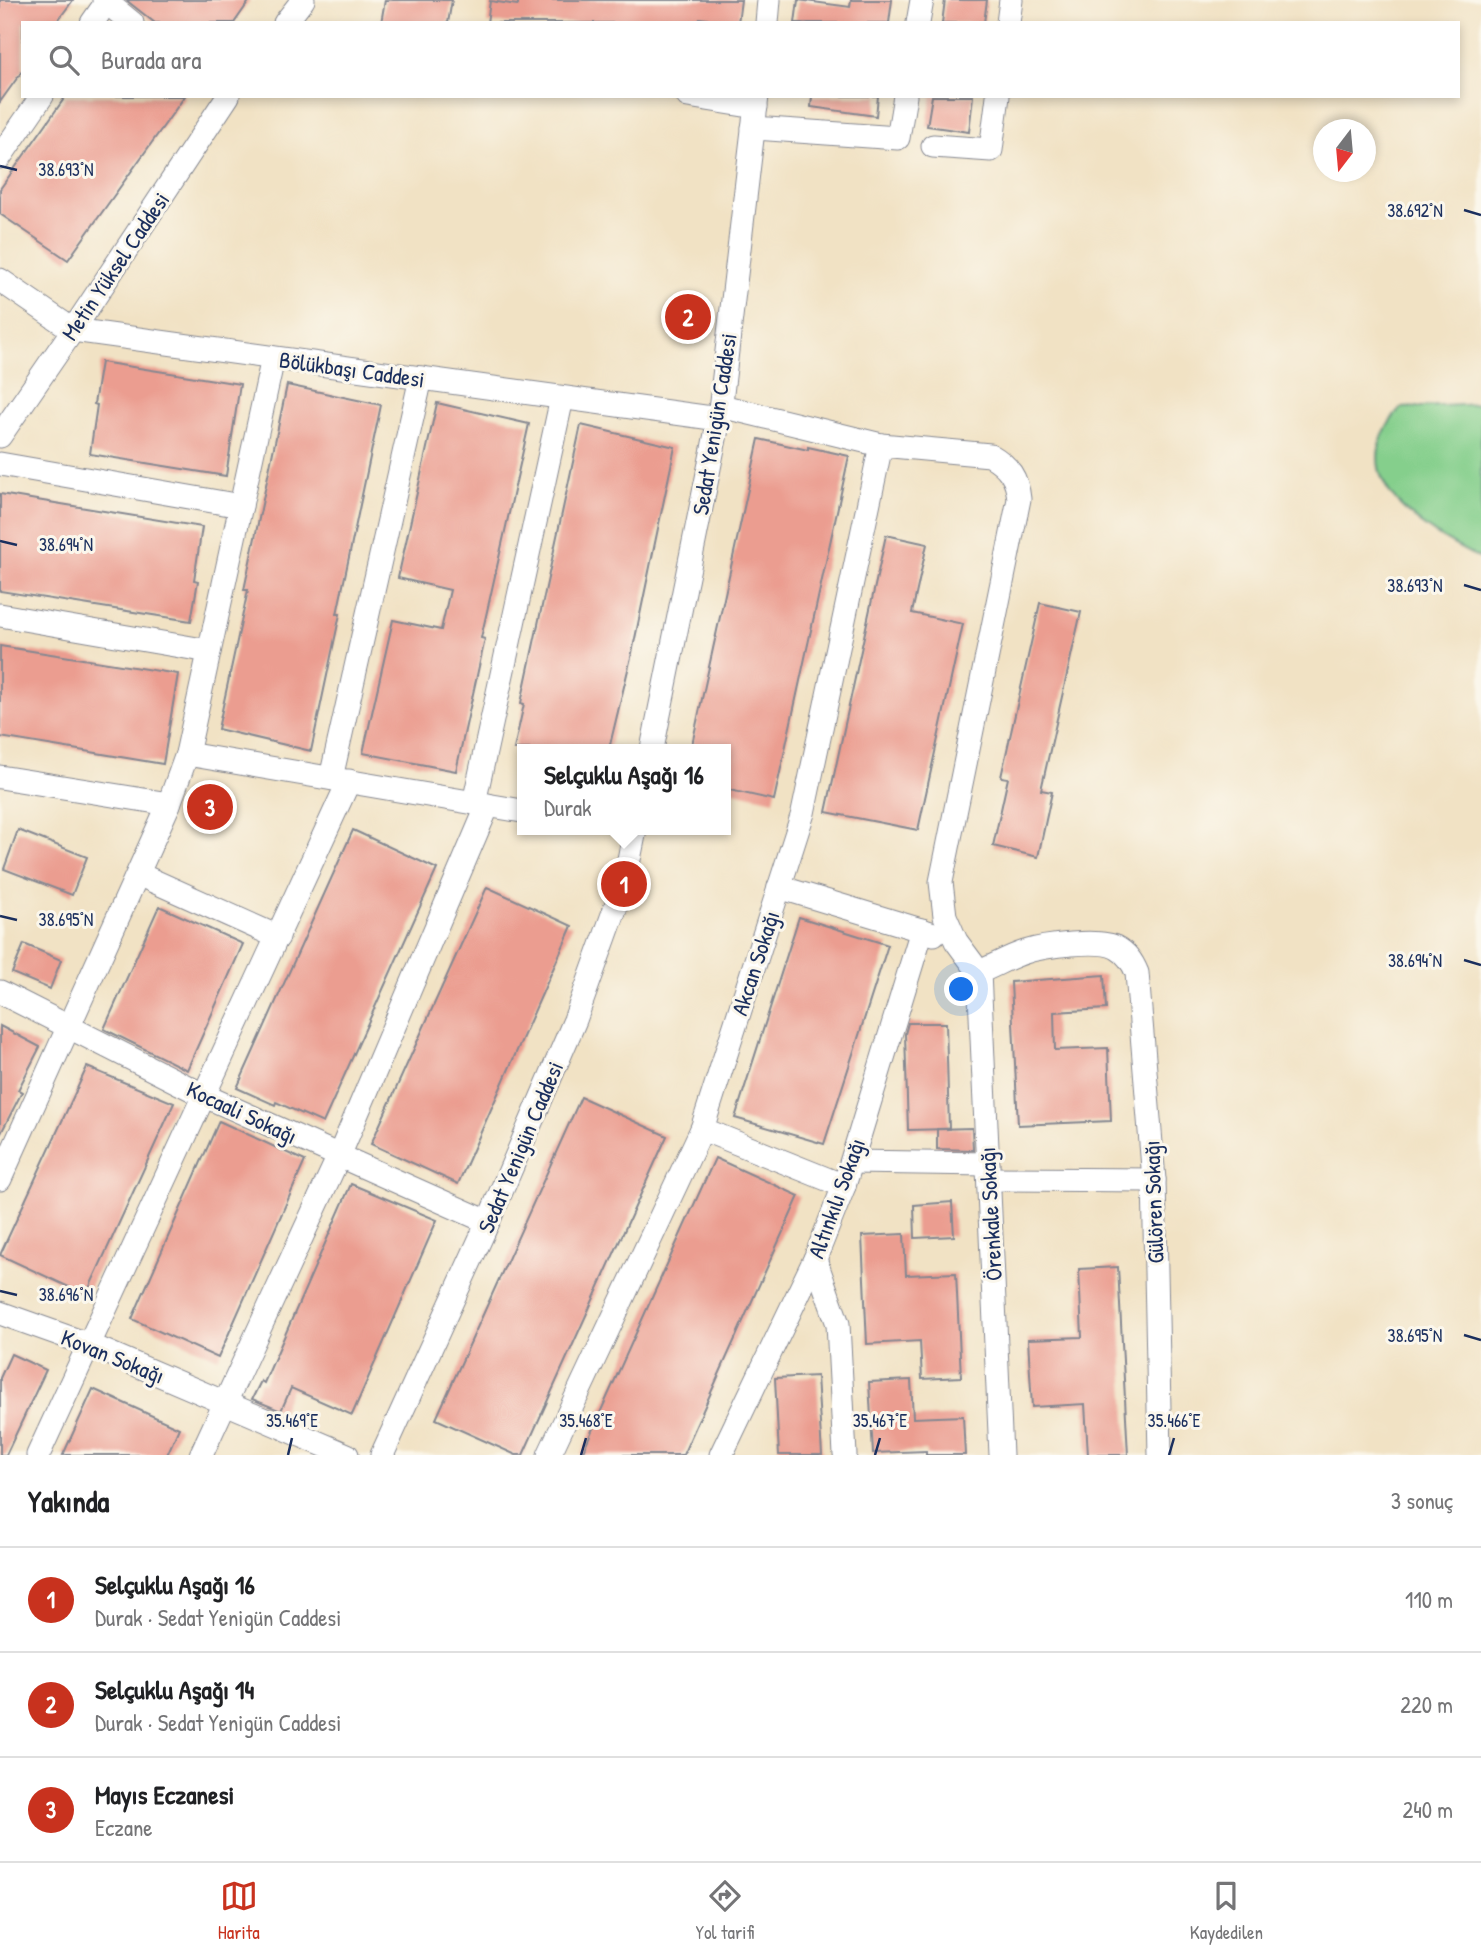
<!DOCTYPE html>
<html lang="tr">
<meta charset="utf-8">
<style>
:root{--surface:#fff;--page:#f2f2f2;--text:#202124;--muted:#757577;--line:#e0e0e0;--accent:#c8321e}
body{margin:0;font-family:"Patrick Hand",sans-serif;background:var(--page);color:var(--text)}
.compass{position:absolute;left:1313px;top:119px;width:63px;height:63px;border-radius:50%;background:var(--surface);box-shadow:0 4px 10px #0003;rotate:196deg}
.you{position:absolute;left:962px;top:990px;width:24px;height:24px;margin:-18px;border:5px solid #fff;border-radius:50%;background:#1a73e8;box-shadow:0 0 0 10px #1a73e833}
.badge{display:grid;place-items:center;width:46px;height:46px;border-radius:50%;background:var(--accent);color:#fff;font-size:23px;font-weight:700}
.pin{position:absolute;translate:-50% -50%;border:4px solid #fff;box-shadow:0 2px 7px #0006}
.popup{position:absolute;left:517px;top:744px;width:214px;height:91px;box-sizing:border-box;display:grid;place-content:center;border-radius:0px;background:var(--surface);filter:drop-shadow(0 2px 5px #0005);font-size:23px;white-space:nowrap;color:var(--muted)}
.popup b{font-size:26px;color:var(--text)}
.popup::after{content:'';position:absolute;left:50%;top:100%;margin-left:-14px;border:14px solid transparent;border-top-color:var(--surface)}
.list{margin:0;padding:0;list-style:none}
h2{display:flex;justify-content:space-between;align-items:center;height:91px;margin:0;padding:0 28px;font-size:30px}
h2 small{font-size:23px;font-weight:400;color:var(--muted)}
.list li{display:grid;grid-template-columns:46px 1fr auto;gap:21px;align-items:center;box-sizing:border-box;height:105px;padding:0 28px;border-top:2px solid var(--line)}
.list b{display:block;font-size:26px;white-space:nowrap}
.list p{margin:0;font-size:23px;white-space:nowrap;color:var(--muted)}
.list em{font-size:23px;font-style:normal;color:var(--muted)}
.icon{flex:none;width:38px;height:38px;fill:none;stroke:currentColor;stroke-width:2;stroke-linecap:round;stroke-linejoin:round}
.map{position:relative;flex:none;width:1481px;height:1455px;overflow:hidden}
.search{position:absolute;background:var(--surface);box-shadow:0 4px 10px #0003;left:21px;right:21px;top:21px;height:77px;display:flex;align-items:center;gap:18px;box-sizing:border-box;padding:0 24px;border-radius:0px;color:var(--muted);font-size:26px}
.sheet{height:406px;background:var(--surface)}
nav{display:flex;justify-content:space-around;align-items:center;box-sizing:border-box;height:98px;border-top:2px solid var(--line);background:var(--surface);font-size:19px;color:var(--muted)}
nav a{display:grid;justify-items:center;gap:4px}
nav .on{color:var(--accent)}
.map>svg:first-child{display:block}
.green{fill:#85cf8c;stroke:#507f75;stroke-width:2}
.building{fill:#eb9d90}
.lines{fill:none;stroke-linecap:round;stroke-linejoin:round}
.minor-casing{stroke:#868891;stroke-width:25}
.minor{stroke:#fff;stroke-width:23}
.ticks{fill:none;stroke:#1b2f5e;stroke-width:2.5}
.labels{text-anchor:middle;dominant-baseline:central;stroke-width:6;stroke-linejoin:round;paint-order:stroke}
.street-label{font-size:23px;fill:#1b2f5e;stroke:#fbf7ec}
.ticks-label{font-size:18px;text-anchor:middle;fill:#1b2f5e;stroke:#fbf7ec;stroke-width:6;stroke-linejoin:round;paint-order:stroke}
</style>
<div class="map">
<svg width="1481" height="1455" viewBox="0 0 1481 1455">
<rect width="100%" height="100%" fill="#fbf7ec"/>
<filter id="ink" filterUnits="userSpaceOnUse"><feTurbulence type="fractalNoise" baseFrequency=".0143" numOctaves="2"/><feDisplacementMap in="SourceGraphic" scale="14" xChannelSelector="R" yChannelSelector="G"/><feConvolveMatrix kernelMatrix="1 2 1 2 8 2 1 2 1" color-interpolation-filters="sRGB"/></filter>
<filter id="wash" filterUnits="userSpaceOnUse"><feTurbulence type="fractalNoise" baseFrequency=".00686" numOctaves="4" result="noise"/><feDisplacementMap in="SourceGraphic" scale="28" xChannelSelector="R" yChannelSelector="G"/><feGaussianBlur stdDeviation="1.57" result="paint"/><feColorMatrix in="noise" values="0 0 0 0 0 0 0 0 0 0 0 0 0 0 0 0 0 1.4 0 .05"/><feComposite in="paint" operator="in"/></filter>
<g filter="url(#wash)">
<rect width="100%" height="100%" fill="#f1e2c4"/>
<path class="green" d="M 1481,404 L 1481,559 C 1424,530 1336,480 1401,408 Z"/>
<g id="blocks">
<g class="building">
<path d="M 0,0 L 73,0 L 56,23 L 23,23 L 23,70 L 0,102 Z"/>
<path d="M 126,0 L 250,0 L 234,23 L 155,23 Z"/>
<path d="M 385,0 L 452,0 L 448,23 L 381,23 Z"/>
<path d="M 518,0 L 741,0 L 738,23 L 700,18 L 699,23 L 487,23 L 490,1 L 518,5 Z"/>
<path d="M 798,0 L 850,7 L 851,0 L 892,0 L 889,23 L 795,23 Z"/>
<path d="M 945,0 L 987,0 L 984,23 L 942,23 Z"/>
<path d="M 66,96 L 185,96 L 68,260 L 0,214 L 0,189 Z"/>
<path d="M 812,96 L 878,96 L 876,116 L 811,107 Z"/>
<path d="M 932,96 L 973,96 L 969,132 L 927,126 Z"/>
<path d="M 101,362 L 240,384 L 226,476 L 90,454 L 97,405 L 94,404 Z"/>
<path d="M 287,385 L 381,405 L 337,614 L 340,614 L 311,751 L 218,729 L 248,590 L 244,590 Z"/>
<path d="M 437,403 L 529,424 L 481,638 L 485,639 L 456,771 L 363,753 L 393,620 L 441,630 L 450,590 L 398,578 Z"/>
<path d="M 581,425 L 675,447 L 632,653 L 609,749 L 514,749 L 524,704 L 521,703 Z"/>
<path d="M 759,439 L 808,450 L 808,447 L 849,456 L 774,800 L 725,789 L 725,749 L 691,749 Z"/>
<path d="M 0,494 L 202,527 L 194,580 L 198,581 L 191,621 L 0,591 Z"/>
<path d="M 886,535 L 927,544 L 912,613 L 963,624 L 918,830 L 826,812 Z"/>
<path d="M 1040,603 L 1081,612 L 1041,790 L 1052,792 L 1038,857 L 993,846 L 1008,778 L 1001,777 Z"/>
<path d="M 0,646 L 178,674 L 163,764 L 0,737 Z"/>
<path d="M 18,830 L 87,857 L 72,895 L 4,869 Z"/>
<path d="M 353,830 L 437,869 L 323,1123 L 276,1102 L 275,1105 L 237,1088 Z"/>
<path d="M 487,887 L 572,926 L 458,1184 L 371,1144 Z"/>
<path d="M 159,906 L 243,944 L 187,1070 L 104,1029 Z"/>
<path d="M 799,917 L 888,945 L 824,1144 L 735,1118 Z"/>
<path d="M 24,944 L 61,960 L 50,989 L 12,973 Z"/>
<path d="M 1104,975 L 1106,1009 L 1054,1012 L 1055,1050 L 1108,1048 L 1111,1121 L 1018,1125 L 1011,982 Z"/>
<path d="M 908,1023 L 946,1023 L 949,1129 L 908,1130 L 905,1034 Z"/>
<path d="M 0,1026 L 40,1047 L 18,1090 L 22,1092 L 0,1135 Z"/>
<path d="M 87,1067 L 174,1103 L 86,1295 L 0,1255 Z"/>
<path d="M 581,1097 L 667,1136 L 523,1455 L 516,1455 L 436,1419 Z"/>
<path d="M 219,1121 L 305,1161 L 218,1358 L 132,1319 Z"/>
<path d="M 972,1128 L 973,1150 L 937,1149 L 937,1129 Z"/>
<path d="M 715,1158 L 799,1196 L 683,1455 L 581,1455 Z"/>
<path d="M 351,1184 L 437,1220 L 352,1415 L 291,1388 L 281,1411 L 252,1399 L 261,1381 L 264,1383 Z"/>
<path d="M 952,1202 L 954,1236 L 915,1238 L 914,1205 Z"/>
<path d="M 904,1234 L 906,1275 L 956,1273 L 961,1377 L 922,1379 L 920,1341 L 867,1344 L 862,1236 Z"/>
<path d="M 1118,1267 L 1128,1455 L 1088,1455 L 1085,1404 L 1032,1407 L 1028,1339 L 1082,1337 L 1079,1269 Z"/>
<path d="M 11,1354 L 46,1370 L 6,1455 L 0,1455 L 0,1378 Z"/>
<path d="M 817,1376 L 822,1455 L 779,1455 L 775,1378 Z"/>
<path d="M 911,1380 L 913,1418 L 963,1416 L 965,1455 L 926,1455 L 926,1451 L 873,1453 L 869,1382 Z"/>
<path d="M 93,1389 L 179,1428 L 167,1455 L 63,1455 Z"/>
</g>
</g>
</g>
<g filter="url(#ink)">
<use href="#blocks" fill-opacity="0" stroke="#868891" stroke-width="2"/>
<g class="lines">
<g class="minor-casing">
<g id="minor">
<path d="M 104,0 L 132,23"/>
<path d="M 92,23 L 108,0"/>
<path d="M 285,23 L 303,0"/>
<path d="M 767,23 L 769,0"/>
<path d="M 918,23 L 922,0"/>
<path d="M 1008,23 L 1011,0"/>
<path d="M 688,96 L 756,107"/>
<path d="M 753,128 L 898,138 L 905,96"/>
<path d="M 933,146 L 991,150 L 998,96"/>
<path d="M 0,157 L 42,96"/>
<path d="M 0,280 L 73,330 L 719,419"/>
<path d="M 721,406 L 881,445 L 990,455 C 1009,466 1017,478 1019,499 L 941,882 L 945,916 L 956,941 L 979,972"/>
<path d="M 0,436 L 73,330 L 228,96"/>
<path d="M 0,464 L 241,506"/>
<path d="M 0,615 L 209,651"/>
<path d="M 652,749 L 719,419 L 757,96"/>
<path d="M 187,754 L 522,811"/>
<path d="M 0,777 L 169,804"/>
<path d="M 331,778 L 421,378"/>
<path d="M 474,803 L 562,398"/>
<path d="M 138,874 L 278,937"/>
<path d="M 779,887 L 934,934"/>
<path d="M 979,972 C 994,966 1009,957 1025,952 C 1043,946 1101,938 1117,948 C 1128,954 1133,963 1137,973 L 1154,1180 L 1160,1455"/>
<path d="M 979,972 L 1001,1455"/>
<path d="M 0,992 L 205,1096 L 488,1222"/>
<path d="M 702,1129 L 844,1186"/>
<path d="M 852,1162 L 988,1164"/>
<path d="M 0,1179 L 169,804 L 187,754 L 273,358"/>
<path d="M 989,1179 L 1154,1180"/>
<path d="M 815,1259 L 838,1324 L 845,1455"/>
<path d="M 0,1313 L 90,1345 L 347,1455"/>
<path d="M 38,1455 L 349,781"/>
<path d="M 201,1455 L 339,1156 L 488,805"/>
<path d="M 382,1455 L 488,1222 L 575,1020 L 624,884 L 635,830"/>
<path d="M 549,1455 L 702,1129 L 803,813 L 881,445"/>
<path d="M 721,1455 L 815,1259 L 844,1186 L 922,930"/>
</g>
</g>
<use href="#minor" class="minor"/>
</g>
</g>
<path class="ticks" d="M 0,166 L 17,170M 1464,210 L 1481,215M 0,541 L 17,545M 1464,585 L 1481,590M 0,916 L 17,920M 1464,960 L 1481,965M 0,1291 L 17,1295M 1464,1335 L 1481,1340M 288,1455 L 292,1438M 581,1455 L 586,1438M 875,1455 L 880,1438M 1169,1455 L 1174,1438"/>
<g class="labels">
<g class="street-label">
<text transform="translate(115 266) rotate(-56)">Metin Yüksel Caddesi</text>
<text transform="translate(352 369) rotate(8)">Bölükbaşı Caddesi</text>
<text transform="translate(714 424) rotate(-81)">Sedat Yenigün Caddesi</text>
<text transform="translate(755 963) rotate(-72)">Akcan Sokağı</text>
<text transform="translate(242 1112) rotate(25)">Kocaali Sokağı</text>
<text transform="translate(520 1147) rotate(-67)">Sedat Yenigün Caddesi</text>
<text transform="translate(836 1198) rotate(-70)">Altınkılı Sokağı</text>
<text transform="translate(1153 1202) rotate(-92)">Gülören Sokağı</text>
<text transform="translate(990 1214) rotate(-93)">Örenkale Sokağı</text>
<text transform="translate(113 1356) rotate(22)">Kovan Sokağı</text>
</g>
</g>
<g class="ticks-label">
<text x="66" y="176">38.693°N</text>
<text x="1415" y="217">38.692°N</text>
<text x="66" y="551">38.694°N</text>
<text x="1415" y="592">38.693°N</text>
<text x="66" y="926">38.695°N</text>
<text x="1415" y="967">38.694°N</text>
<text x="66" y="1301">38.696°N</text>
<text x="1415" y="1342">38.695°N</text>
<text x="292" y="1427">35.469°E</text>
<text x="586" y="1427">35.468°E</text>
<text x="880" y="1427">35.467°E</text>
<text x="1174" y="1427">35.466°E</text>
</g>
</svg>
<svg class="compass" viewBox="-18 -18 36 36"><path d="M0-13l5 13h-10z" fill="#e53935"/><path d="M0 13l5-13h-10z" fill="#757577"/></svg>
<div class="you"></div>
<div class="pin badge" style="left:624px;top:884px">1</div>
<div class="popup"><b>Selçuklu Aşağı 16</b>Durak</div>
<div class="pin badge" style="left:688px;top:317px">2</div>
<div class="pin badge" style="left:210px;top:807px">3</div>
<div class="search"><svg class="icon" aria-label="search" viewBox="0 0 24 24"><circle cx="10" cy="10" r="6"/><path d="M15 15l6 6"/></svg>Burada ara</div>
</div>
<section class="sheet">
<h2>Yakında<small>3 sonuç</small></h2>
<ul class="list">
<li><span class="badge">1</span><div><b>Selçuklu Aşağı 16</b><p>Durak · Sedat Yenigün Caddesi</p></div><em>110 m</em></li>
<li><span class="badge">2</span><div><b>Selçuklu Aşağı 14</b><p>Durak · Sedat Yenigün Caddesi</p></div><em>220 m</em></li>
<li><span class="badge">3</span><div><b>Mayıs Eczanesi</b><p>Eczane</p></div><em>240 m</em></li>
</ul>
</section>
<nav>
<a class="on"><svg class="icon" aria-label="map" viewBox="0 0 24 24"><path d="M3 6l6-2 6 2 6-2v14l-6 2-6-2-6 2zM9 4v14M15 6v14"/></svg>Harita</a>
<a><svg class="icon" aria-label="directions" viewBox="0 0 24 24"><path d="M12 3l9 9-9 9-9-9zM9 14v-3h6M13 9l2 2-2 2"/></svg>Yol tarifi</a>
<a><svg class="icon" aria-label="saved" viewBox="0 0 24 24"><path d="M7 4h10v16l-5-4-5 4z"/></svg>Kaydedilen</a>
</nav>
